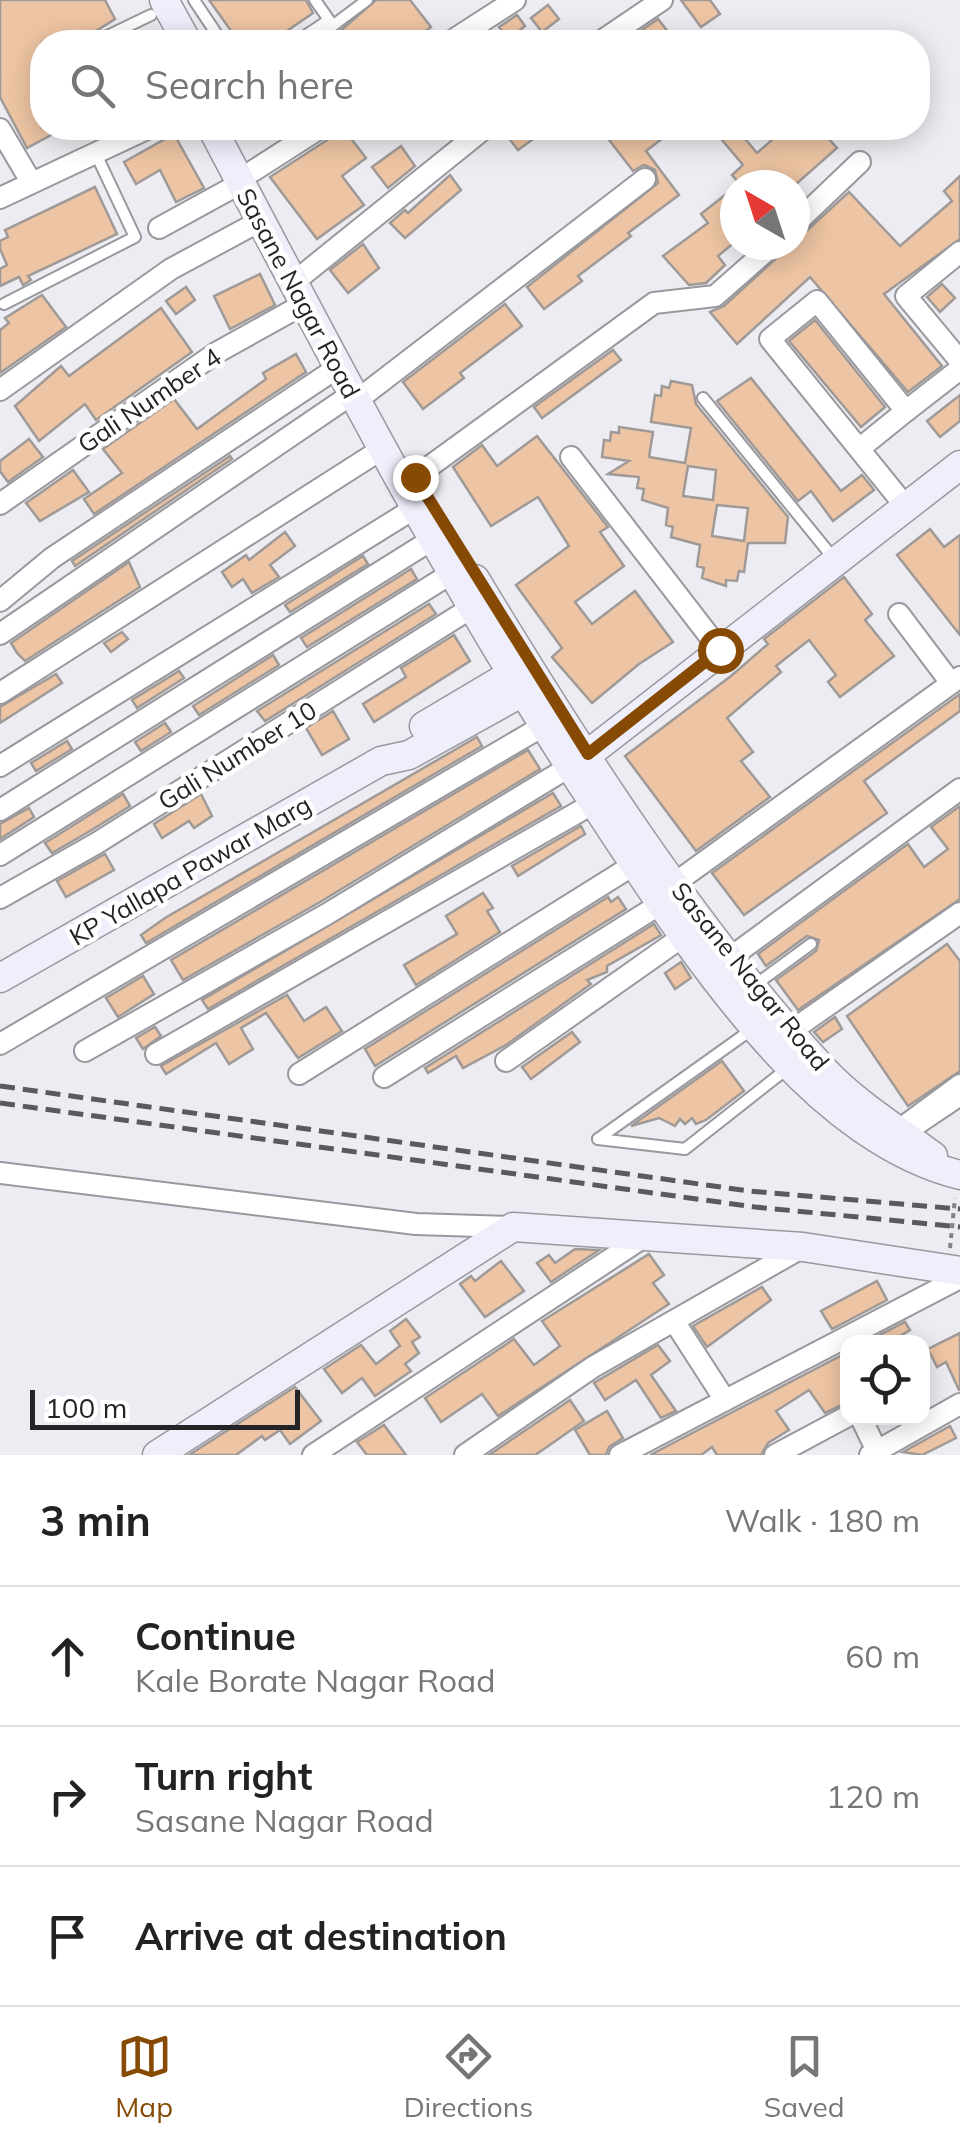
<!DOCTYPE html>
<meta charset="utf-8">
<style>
:root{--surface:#fff;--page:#f6f6f6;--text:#222;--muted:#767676;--line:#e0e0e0;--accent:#864a04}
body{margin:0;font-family:Mulish,sans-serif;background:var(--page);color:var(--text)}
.controls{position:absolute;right:30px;bottom:30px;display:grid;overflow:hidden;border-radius:20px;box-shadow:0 5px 25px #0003}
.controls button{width:90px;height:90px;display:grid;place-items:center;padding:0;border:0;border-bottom:2px solid var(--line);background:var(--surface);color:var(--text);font:50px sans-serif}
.compass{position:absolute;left:720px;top:170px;width:90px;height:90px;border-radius:50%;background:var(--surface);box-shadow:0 5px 25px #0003;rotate:321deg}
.scale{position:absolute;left:30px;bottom:25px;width:270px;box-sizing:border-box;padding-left:10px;border:5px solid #242427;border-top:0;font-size:28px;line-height:35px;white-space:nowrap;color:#242427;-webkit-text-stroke:8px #fff;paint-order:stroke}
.stop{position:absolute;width:30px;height:30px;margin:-22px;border:8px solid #864a04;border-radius:50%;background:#fff}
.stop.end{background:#864a04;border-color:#fff;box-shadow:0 2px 10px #0008}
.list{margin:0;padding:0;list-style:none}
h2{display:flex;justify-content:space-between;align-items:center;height:130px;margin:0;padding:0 40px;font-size:42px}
h2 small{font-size:32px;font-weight:400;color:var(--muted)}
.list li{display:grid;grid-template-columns:65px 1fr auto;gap:30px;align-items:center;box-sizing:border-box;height:140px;padding:0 40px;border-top:2px solid var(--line)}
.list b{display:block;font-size:38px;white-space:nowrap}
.list p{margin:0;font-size:32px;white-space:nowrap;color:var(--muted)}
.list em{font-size:32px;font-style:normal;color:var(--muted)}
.icon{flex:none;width:55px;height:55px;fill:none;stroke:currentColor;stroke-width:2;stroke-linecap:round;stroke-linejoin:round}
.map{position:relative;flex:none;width:960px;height:1455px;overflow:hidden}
.search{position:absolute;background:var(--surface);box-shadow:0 5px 25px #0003;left:30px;right:30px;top:30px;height:110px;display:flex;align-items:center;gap:25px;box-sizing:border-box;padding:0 35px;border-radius:40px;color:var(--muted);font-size:38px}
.sheet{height:550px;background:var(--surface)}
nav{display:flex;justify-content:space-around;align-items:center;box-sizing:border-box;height:140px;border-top:2px solid var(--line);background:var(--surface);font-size:28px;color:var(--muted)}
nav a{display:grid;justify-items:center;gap:5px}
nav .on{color:var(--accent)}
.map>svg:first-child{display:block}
.building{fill:#eec5a4;stroke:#9f9a97;stroke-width:2.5;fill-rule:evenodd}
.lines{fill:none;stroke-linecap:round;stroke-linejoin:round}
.lane-casing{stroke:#98989e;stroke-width:14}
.street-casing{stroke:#98989e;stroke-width:24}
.secondary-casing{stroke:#98989e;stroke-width:31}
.path{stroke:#828286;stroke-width:4;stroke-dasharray:5 5;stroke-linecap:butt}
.lane{stroke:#fff;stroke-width:10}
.street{stroke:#fff;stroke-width:20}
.secondary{stroke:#eeeffb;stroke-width:28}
.rail{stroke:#5a5a5e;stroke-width:5;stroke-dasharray:15 8;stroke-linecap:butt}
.route{stroke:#864a04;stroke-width:12}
.labels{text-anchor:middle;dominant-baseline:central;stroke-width:9;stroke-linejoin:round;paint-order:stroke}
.street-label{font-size:25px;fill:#242427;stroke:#fff}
</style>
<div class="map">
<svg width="960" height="1455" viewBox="0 0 960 1455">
<rect width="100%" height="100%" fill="#ececf2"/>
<g class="building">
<path d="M 0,0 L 105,0 L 115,19 L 90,35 L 86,42 L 42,42 L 42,128 L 64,128 L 27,148 L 0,97 Z"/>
<path d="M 209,0 L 306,0 L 313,13 L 281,35 L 287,42 L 239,42 Z"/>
<path d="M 410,0 L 431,27 L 411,42 L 347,42 L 339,32 L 376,0 Z"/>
<path d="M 681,0 L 710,0 L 720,14 L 701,27 Z"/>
<path d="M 548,5 L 559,19 L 542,32 L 531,18 Z"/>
<path d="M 517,15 L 525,26 L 509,39 L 499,27 Z"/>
<path d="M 658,19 L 676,42 L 624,42 Z"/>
<path d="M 338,128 L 343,128 L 366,158 L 342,176 L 364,205 L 317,239 L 270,177 L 327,140 Z"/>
<path d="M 501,128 L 529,128 L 536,137 L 518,150 Z"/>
<path d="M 600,128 L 676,128 L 646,151 L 679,195 L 628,233 L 631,236 L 578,276 L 582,281 L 544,309 L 527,287 L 658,183 L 655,170 L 644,165 L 633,171 Z"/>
<path d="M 725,128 L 736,128 L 757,153 L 786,128 L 819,128 L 837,148 L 795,185 L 741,185 L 732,175 L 743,165 L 717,134 Z"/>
<path d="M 174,134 L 204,188 L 176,202 L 160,170 L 136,184 L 124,162 Z"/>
<path d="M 401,146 L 415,166 L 388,188 L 372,167 Z"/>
<path d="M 450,175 L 461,190 L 405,238 L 390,223 L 405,210 L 408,213 Z"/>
<path d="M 960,176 L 960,239 L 884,294 L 942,366 L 908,392 L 810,277 L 737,344 L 710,312 L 724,306 L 849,192 L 900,246 L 952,201 L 944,191 Z"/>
<path d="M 95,187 L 117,234 L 28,276 L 31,280 L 23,285 L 19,277 L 0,286 L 0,269 L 7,265 L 0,249 L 0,241 L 8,237 L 5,230 Z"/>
<path d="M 735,187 L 735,242 L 718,256 L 725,265 L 706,283 L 689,285 L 663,256 L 708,223 L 701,214 Z"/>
<path d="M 363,244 L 379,268 L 348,293 L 330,270 Z"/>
<path d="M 260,274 L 275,305 L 230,329 L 214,296 Z"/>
<path d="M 942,284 L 955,298 L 940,312 L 927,297 Z"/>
<path d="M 186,287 L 195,300 L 176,314 L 166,301 Z"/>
<path d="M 42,295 L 66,327 L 0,373 L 0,330 L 9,323 L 5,318 Z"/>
<path d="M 505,304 L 522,326 L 460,373 L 464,378 L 423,409 L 403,382 Z"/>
<path d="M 161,308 L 192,352 L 96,420 L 85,404 L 39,441 L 15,406 L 61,366 L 69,376 Z"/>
<path d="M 815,320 L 885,407 L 861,427 L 789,341 Z"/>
<path d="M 613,350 L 621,360 L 542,418 L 534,407 Z"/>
<path d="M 296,354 L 306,372 L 94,514 L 84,499 L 122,473 L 103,449 L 174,399 L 197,429 L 266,379 L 263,373 Z"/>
<path d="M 751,378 L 841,491 L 862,475 L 874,490 L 833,521 L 811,491 L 798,501 L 717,401 Z"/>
<path d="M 671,381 L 692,385 L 696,404 L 788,517 L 785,543 L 748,543 L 744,572 L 739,571 L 737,581 L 726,580 L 726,586 L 702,578 L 704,568 L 697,566 L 700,545 L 671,537 L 673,527 L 666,525 L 668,508 L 642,500 L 644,489 L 637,488 L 639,477 L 608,474 L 629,461 L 602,457 L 604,440 L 610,441 L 611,432 L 619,433 L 619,427 L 653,432 L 649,457 L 685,463 L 691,428 L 651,422 L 655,395 L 661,396 L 662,386 L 669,388 ZM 688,466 L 716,470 L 713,500 L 683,496 ZM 717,505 L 748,508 L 744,541 L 712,536 Z"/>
<path d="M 960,395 L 960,421 L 940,437 L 927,421 Z"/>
<path d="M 537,436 L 608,527 L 600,532 L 624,566 L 575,602 L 592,624 L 635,591 L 673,642 L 639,664 L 592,703 L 552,657 L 562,648 L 516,585 L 569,546 L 538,497 L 491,526 L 453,467 L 482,445 L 497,466 Z"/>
<path d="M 29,439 L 43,457 L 8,482 L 0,471 L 0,461 Z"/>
<path d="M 230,456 L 232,459 L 75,566 L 72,561 Z"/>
<path d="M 73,470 L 89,492 L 40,521 L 26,503 Z"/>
<path d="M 930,529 L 944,547 L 960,535 L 960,635 L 897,555 Z"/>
<path d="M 285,532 L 295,546 L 270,565 L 279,577 L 252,593 L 243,579 L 232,587 L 222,572 L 246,555 L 249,560 Z"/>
<path d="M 363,556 L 368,564 L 290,612 L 285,605 Z"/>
<path d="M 129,562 L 140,587 L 25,661 L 17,653 L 11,643 Z"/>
<path d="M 411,569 L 417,579 L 307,647 L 301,638 Z"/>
<path d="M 844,577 L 872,614 L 865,620 L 894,656 L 840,697 L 828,682 L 836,675 L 809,640 L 776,666 L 781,672 L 727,718 L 753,752 L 741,761 L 770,797 L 696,851 L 625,756 L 731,676 L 768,644 L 764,639 Z"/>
<path d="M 429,604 L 436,614 L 265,721 L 257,711 Z"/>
<path d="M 122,632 L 128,639 L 111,652 L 104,643 Z"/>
<path d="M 454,635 L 470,661 L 374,722 L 363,704 L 406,677 L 401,668 Z"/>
<path d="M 273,655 L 279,665 L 199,715 L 193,706 Z"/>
<path d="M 179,671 L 184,678 L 137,708 L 132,700 Z"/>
<path d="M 56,674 L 62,683 L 0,723 L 0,707 Z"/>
<path d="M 960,694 L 960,711 L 864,781 L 887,813 L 744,915 L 712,873 Z"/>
<path d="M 333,711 L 349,739 L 322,755 L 306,728 Z"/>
<path d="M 165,723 L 171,732 L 141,751 L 135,742 Z"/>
<path d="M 477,737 L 482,746 L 146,943 L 141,935 L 165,918 Z"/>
<path d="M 67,741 L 72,749 L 36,771 L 31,763 Z"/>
<path d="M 528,750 L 540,769 L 320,902 L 183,980 L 171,960 Z"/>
<path d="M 553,793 L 561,806 L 208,1009 L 202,1000 Z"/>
<path d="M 123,794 L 130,806 L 90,831 L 52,853 L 45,843 Z"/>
<path d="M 201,794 L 212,816 L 194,828 L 189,821 L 162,838 L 154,824 Z"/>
<path d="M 960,806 L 960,899 L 798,1010 L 776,980 L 816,951 L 819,940 L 807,936 L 766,966 L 758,954 L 908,844 L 924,867 L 948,849 L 931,827 Z"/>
<path d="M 29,808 L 34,817 L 0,839 L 0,824 Z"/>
<path d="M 581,826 L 585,834 L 518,876 L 512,866 Z"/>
<path d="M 105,854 L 114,870 L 66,897 L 57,881 Z"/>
<path d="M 483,893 L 493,908 L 487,911 L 500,932 L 416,985 L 404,965 L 457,934 L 446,916 Z"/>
<path d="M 608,897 L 611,902 L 618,897 L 626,909 L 375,1066 L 365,1049 Z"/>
<path d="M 654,924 L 661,935 L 607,966 L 607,972 L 587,980 L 591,984 L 506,1045 L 463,1068 L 456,1056 L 428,1073 L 425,1068 Z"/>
<path d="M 947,944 L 960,961 L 960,1071 L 908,1106 L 847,1016 Z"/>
<path d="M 681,962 L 691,978 L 675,989 L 665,973 Z"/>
<path d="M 143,976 L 154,994 L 118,1017 L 106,998 Z"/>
<path d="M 287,995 L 304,1021 L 326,1007 L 342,1031 L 298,1058 L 266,1013 L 241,1028 L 253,1049 L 229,1064 L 216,1043 L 166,1074 L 161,1066 Z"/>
<path d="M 835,1017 L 842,1029 L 823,1042 L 814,1032 Z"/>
<path d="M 155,1027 L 161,1036 L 143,1049 L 136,1038 Z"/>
<path d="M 572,1032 L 580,1042 L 531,1079 L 522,1067 Z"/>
<path d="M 722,1061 L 744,1091 L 706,1120 L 696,1124 L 692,1118 L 685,1124 L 680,1119 L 675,1126 L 659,1118 L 631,1126 Z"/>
<path d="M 575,1249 L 599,1250 L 551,1282 L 537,1263 L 549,1255 L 555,1263 Z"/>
<path d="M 649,1254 L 664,1275 L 653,1283 L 669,1304 L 498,1416 L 482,1394 L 441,1422 L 425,1398 L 514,1339 L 534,1365 L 560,1346 L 542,1321 Z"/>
<path d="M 501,1261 L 524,1291 L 485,1317 L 460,1284 L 471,1276 L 475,1281 Z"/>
<path d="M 877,1281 L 887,1300 L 832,1329 L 821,1311 Z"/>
<path d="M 762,1287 L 771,1300 L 707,1347 L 693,1326 Z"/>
<path d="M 406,1319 L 420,1337 L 412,1342 L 419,1353 L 405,1364 L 411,1371 L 375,1396 L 362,1378 L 342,1393 L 324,1369 L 361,1345 L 376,1364 L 400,1346 L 390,1331 Z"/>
<path d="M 905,1322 L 910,1330 L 890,1342 L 866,1342 Z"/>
<path d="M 960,1333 L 960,1390 L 959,1390 L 946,1362 L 937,1367 L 928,1349 Z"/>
<path d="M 658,1345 L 670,1361 L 651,1375 L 676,1411 L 661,1418 L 636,1380 L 605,1400 L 594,1383 Z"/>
<path d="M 848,1352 L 848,1402 L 825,1413 L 809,1390 L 776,1411 L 789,1430 L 768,1443 L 761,1455 L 717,1455 L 712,1447 L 701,1455 L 650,1455 Z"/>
<path d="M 295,1387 L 321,1421 L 290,1444 L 280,1430 L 265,1440 L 262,1436 L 236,1455 L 189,1455 Z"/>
<path d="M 570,1400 L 584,1421 L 544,1449 L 535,1455 L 489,1455 Z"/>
<path d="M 607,1411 L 623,1438 L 609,1447 L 606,1455 L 590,1455 L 575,1430 Z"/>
<path d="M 384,1425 L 406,1455 L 367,1455 L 357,1442 Z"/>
<path d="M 950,1426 L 956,1438 L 922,1455 L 903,1452 Z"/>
</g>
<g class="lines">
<g class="lane-casing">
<g id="lane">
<path d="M 194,0 L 222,42"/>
<path d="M 95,42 L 151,15"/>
<path d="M 296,42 L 329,20 L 315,0"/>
<path d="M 311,42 L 367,0"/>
<path d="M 4,304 L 135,237 L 95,152"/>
<path d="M 703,398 L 835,560"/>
<path d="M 755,985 L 811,944"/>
<path d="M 908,1136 L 960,1101"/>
<path d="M 598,1139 L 685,1149 L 788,1068"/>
<path d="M 598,1139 L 751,1030"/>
</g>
</g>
<g class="street-casing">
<g id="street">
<path d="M 450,42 L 515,0"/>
<path d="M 600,42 L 662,0"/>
<path d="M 0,129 L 30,180"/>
<path d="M 253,171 L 320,128"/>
<path d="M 0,198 L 149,128"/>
<path d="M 795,224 L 860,162"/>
<path d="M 159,228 L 241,183"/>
<path d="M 960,252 L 906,296 L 960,361"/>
<path d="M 304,274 L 485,128"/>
<path d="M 0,390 L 171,269 L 260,221"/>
<path d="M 356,401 L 645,179"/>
<path d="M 906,411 L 960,369"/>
<path d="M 859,449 L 906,411 L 817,301 L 770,339 C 815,395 860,451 906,507"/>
<path d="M 571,457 L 720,650"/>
<path d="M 415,477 L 654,303 L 715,296 L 773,245"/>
<path d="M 0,504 L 216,353 L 304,304"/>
<path d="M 0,601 L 52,558 L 337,368"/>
<path d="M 899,614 L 951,683"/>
<path d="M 0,634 L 352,394"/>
<path d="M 0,693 L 382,449"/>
<path d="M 0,766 L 415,508"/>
<path d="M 0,810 L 433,539"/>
<path d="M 0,855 L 452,573"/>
<path d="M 675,883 L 960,677"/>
<path d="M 0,898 L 97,843 L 471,608"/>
<path d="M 731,957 L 960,789"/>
<path d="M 791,1031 L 960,913"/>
<path d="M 0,1044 L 543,726"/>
<path d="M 85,1051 L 327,914 L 579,761"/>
<path d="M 156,1054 L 594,803"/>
<path d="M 506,1061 L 685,935"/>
<path d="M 299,1074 L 635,864"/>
<path d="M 384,1077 L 662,903"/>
<path d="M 899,1130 L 960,1085"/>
<path d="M 0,1173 L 416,1224 L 513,1227"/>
<path d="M 674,1321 L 725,1400"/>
<path d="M 861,1418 L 877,1451"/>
<path d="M 313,1455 L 644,1237"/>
<path d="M 465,1455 L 593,1367 L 803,1247"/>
<path d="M 620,1455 L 960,1278"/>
<path d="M 775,1455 L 848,1416"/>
<path d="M 870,1455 L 960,1404"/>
</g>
</g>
<g class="secondary-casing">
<g id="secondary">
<path d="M 164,0 L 187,42"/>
<path d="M 212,128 C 333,358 452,589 596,806 C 652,891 710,981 780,1056 C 828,1108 891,1158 960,1175"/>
<path d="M 475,579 C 575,744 693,930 825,1071 C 855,1103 897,1129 933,1156"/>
<path d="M 424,726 L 525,666"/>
<path d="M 588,754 L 960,465"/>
<path d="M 0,978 L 381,761 L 409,755 L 537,684"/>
<path d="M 157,1455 L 513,1227 L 803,1247 L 960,1271"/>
</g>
</g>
<path class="path" d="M 950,1248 L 955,1198"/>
<use href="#lane" class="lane"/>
<use href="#street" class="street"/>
<use href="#secondary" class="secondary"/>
<g class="rail">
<path d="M 0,1086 L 749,1191 L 960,1209"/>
<path d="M 0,1103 L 755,1207 L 960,1227"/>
</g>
</g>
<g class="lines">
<path class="route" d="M 415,477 L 588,754 L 720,650"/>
</g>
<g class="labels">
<g class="street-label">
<text transform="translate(299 293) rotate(62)">Sasane Nagar Road</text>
<text transform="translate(149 400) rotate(-34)">Gali Number 4</text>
<text transform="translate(237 755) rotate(-32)">Gali Number 10</text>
<text transform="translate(190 870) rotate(-30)">KP Yallapa Pawar Marg</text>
<text transform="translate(751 976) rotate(51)">Sasane Nagar Road</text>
</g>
</g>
</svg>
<div class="controls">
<button><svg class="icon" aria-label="locate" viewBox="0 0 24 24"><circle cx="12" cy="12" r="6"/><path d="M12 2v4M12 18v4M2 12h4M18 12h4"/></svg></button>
</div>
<svg class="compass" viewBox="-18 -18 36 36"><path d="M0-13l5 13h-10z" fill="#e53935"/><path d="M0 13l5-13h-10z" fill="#767676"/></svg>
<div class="scale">100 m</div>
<div class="stop" style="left:720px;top:650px"></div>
<div class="stop end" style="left:415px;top:477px"></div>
<div class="search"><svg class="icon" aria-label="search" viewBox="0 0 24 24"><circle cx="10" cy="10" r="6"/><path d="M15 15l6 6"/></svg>Search here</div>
</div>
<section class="sheet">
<h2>3 min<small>Walk · 180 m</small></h2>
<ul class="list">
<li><svg class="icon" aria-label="ahead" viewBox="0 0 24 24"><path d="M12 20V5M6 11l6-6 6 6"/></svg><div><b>Continue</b><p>Kale Borate Nagar Road</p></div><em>60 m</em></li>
<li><svg class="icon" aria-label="right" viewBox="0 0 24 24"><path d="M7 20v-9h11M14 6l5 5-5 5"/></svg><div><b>Turn right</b><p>Sasane Nagar Road</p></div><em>120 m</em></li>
<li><svg class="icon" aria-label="arrive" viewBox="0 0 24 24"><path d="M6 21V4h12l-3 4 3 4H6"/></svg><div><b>Arrive at destination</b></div></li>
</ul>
</section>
<nav>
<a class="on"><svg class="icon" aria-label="map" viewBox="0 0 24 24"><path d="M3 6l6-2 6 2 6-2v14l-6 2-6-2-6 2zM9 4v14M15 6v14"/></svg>Map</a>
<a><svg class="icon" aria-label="directions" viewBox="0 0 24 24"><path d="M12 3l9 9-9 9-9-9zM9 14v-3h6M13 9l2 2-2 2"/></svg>Directions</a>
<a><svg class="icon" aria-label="saved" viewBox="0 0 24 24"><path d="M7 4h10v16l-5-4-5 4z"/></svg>Saved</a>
</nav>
